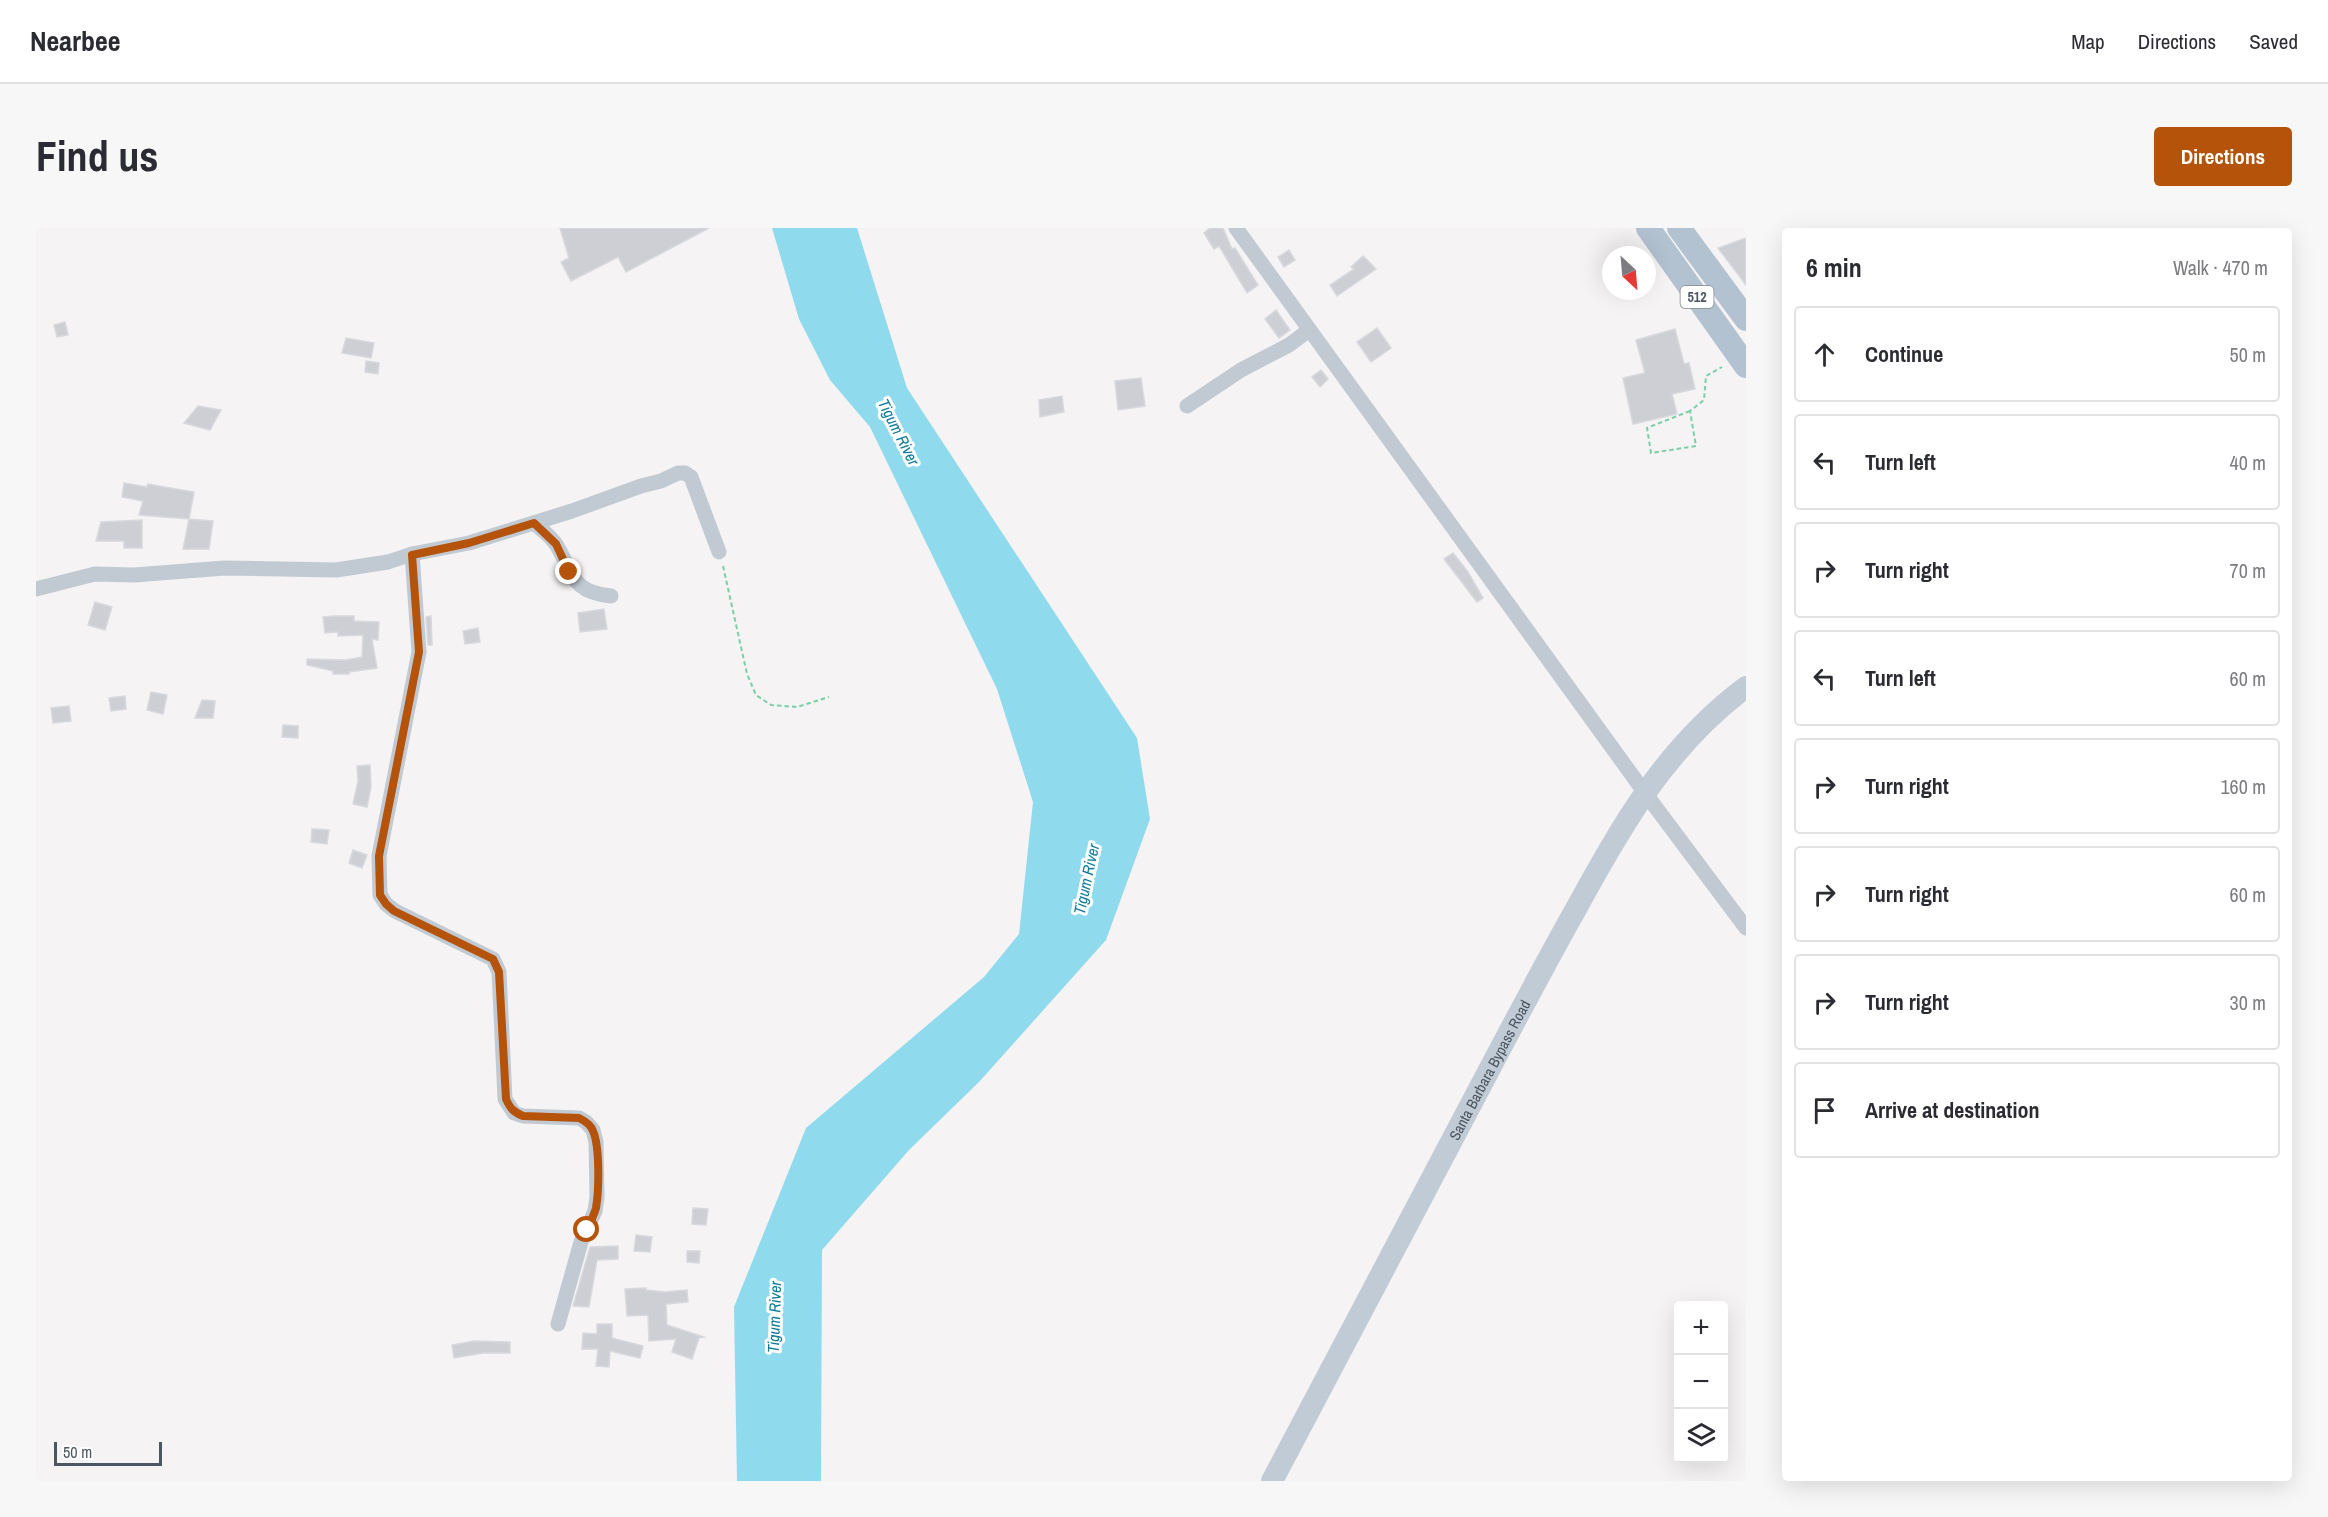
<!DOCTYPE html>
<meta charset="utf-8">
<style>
:root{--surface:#fff;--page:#f7f7f7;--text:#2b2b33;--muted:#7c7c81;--line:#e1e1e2;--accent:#b45309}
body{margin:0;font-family:"Archivo Narrow",sans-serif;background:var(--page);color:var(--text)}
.controls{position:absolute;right:18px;bottom:18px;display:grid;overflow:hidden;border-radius:6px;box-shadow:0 6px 24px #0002}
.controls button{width:54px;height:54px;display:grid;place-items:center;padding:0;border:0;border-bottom:2px solid var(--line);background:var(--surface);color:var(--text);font:30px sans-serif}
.compass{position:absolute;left:1566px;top:18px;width:54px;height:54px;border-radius:50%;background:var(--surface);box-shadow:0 6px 24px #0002;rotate:154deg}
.scale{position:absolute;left:18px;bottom:15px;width:108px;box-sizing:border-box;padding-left:6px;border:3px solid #4a5661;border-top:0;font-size:16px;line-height:21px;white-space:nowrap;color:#4a5661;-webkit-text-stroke:4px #fff;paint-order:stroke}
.stop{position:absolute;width:18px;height:18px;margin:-14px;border:4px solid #b45309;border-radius:50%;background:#fff}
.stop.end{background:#b45309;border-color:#fff;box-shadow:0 2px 6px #0008}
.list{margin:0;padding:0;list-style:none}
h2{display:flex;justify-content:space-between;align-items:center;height:78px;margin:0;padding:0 24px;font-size:26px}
h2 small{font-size:20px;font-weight:400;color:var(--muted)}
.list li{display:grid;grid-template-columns:39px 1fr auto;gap:18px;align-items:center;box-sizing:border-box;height:96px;margin:0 12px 12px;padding:0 12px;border:2px solid var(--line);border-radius:6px}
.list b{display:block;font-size:22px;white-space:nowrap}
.list em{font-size:20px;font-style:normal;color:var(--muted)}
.icon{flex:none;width:33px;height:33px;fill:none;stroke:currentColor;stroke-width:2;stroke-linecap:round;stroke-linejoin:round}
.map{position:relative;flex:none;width:1710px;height:1253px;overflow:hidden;border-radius:6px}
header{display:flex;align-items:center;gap:36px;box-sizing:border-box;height:84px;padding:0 30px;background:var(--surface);border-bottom:2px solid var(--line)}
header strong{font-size:28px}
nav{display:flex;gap:33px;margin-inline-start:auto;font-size:21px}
.intro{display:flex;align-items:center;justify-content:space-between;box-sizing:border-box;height:144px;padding:0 36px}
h1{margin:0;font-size:42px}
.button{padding:15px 27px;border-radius:6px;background:var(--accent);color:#fff;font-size:21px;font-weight:700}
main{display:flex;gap:36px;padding:0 36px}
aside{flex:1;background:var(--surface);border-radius:6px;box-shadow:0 6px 24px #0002}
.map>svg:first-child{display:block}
.water{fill:#90daee}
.building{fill:#cdcfd5;stroke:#d7d9de;stroke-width:1.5}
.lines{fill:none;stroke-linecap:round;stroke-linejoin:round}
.path{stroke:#7ad0a6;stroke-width:2;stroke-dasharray:4.5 3;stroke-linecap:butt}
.street{stroke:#c1cad2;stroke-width:15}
.secondary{stroke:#c1cbd6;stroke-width:22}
.primary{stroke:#b3c2d1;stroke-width:24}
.route{stroke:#b45309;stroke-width:8}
.labels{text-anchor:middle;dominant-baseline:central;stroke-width:6;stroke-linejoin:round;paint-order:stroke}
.shield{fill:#fff;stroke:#808990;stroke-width:1.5}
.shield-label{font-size:14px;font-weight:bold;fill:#4a5661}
.street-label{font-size:15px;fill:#4a5661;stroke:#fff}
.water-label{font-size:16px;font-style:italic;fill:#0c7c9b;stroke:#fff}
</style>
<header>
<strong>Nearbee</strong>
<nav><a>Map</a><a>Directions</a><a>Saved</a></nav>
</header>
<div class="intro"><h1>Find us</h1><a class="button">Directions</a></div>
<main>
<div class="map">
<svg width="1710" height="1253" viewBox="0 0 1710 1253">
<rect width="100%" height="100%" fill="#f5f3f3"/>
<path class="water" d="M 736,0 L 821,0 L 871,160 L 1101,510 L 1114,591 L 1070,712 L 943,854 L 873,922 L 786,1022 L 785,1253 L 701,1253 L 698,1079 L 770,900 L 948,749 L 983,706 L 997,574 L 961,461 L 834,199 L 794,152 L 763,91 Z"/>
<g class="building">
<path d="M 524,0 L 673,0 L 590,44 L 582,29 L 535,53 L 525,34 L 533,30 Z"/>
<path d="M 1174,0 L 1187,0 L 1196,21 L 1199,20 L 1222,57 L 1211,65 L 1183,18 L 1178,21 L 1168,5 Z"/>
<path d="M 1710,10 L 1710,57 L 1682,20 Z"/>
<path d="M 1253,22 L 1259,32 L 1248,39 L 1242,29 Z"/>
<path d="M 1327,28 L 1340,41 L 1301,68 L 1294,57 L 1318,41 L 1315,39 Z"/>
<path d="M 1240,82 L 1254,102 L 1243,110 L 1229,91 Z"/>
<path d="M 29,94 L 32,107 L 21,109 L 18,97 Z"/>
<path d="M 1341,100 L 1355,120 L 1335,134 L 1321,114 Z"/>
<path d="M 1639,101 L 1648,136 L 1653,135 L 1659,161 L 1636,166 L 1641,186 L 1597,196 L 1587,150 L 1609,145 L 1600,112 Z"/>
<path d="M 310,110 L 338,115 L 335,130 L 306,125 Z"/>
<path d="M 330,133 L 343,135 L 342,146 L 329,144 Z"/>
<path d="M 1285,142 L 1292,151 L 1284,159 L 1276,149 Z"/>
<path d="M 1105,150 L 1109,178 L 1082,182 L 1079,153 Z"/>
<path d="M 1026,168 L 1028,184 L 1004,189 L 1003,172 Z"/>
<path d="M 162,178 L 185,182 L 174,202 L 148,195 Z"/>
<path d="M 88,255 L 111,259 L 112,256 L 158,264 L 153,291 L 103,287 L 107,273 L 86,269 Z"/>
<path d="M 153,291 L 177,293 L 173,321 L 147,321 Z"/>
<path d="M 106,292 L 106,320 L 88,320 L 88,313 L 60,313 L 65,294 Z"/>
<path d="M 1417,325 L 1432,344 L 1447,370 L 1441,374 L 1408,331 Z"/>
<path d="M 59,374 L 76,379 L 69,402 L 52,397 Z"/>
<path d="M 568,381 L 571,401 L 544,404 L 542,385 Z"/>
<path d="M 298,388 L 318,388 L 318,393 L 343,394 L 342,412 L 336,411 L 341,440 L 313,444 L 313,446 L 297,446 L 297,443 L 271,437 L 271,431 L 310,432 L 326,429 L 327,407 L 302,408 L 302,404 L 289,405 L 287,389 Z"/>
<path d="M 395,388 L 396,417 L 392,417 L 390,389 Z"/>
<path d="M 442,400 L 444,414 L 429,416 L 427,403 Z"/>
<path d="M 115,464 L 131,467 L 127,486 L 111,482 Z"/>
<path d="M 89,468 L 90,481 L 75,483 L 73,470 Z"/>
<path d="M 166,472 L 179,473 L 177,490 L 159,490 Z"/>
<path d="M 33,478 L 35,493 L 17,495 L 15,480 Z"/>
<path d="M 247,497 L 262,498 L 262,510 L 246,509 Z"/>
<path d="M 334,537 L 335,559 L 331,579 L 317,576 L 322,553 L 321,538 Z"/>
<path d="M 276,601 L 293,602 L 291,616 L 275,614 Z"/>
<path d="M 317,622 L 331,627 L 326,640 L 313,635 Z"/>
<path d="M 657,980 L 672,981 L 670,997 L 656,996 Z"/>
<path d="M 600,1007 L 616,1009 L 614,1024 L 598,1023 Z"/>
<path d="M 582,1018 L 582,1031 L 561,1032 L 553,1079 L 537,1078 L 554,1019 Z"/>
<path d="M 651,1023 L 664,1023 L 663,1035 L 651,1034 Z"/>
<path d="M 610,1060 L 610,1062 L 629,1064 L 651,1062 L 652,1074 L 630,1076 L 631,1097 L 668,1109 L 663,1110 L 656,1131 L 636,1124 L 640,1111 L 613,1113 L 612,1087 L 591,1088 L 589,1061 Z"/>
<path d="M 561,1096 L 576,1096 L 576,1110 L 607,1118 L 604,1130 L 574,1123 L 573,1139 L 560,1138 L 562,1121 L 546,1121 L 547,1105 L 561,1106 Z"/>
<path d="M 438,1113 L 474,1114 L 474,1125 L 447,1125 L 418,1130 L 416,1117 Z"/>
</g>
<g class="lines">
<g class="path">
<path d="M 1654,183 L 1611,200 L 1615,225 L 1660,218 L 1654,183 L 1668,172 L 1670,148 L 1686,139"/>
<path d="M 687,338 L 711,446 L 720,467 L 735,477 L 761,479 L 793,469"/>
</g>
<g class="street">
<path d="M 1200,0 L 1609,565 L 1710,700"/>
<path d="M 1151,178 L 1205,142 L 1253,117 L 1273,102"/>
<path d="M 498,295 C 506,302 516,309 521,318 C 538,347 536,364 575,368"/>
<path d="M 376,326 L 433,315 L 536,283 L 605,258 L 625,253 L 642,245 L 649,245 L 655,249 L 683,324"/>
<path d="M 0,361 L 59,346 L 98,347 L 189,340 L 300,342 L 352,334 L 376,326 L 383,424 L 343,628 L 344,667 L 350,676 L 359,683 L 457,731 L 463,744 L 469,871 L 478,885 L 487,888 L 543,890 L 550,894 L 557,902 L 560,914 L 561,969 L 559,983 L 545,1014 L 522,1096"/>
</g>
<path class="secondary" id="s1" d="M 1236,1253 C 1308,1117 1380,980 1452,844 C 1481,789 1510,734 1541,679 C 1587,595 1631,518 1710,459"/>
<g class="primary">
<path d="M 1612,0 L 1710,138"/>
<path d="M 1643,0 L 1710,91"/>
</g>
</g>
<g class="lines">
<path class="route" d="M 533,344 L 520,316 L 498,295 L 433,315 L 376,327 L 383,424 L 343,628 L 344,667 L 350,676 L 358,683 L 457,731 L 463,744 L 470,871 C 474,880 477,884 487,888 L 543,890 C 549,893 555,897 557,903 C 564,919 563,962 560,980 C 558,987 554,995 551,1002"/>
</g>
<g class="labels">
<rect class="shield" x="1644.5" y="58" width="33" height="22" rx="4.5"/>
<g class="shield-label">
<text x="1661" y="69">512</text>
</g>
<g class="street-label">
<text stroke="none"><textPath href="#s1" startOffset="465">Santa Barbara Bypass Road</textPath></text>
</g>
<g class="water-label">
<text transform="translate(863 204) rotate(63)">Tigum River</text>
<text transform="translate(1050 651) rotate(-78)">Tigum River</text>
<text transform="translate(738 1089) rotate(-88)">Tigum River</text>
</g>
</g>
</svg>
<div class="controls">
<button>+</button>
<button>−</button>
<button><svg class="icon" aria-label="layers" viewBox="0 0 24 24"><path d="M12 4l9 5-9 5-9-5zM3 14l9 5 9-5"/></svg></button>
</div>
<svg class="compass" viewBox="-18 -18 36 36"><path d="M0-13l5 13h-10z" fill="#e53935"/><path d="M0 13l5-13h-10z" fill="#7c7c81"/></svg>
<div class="scale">50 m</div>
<div class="stop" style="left:551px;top:1002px"></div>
<div class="stop end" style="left:533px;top:344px"></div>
</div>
<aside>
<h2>6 min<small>Walk · 470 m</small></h2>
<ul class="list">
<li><svg class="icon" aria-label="ahead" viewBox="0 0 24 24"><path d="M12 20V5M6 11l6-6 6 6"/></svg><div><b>Continue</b></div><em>50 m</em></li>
<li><svg class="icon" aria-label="left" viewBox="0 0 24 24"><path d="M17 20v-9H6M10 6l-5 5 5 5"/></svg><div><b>Turn left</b></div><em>40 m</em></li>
<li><svg class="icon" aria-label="right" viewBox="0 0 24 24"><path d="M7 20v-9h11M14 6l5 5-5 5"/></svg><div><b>Turn right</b></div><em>70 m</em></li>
<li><svg class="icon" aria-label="left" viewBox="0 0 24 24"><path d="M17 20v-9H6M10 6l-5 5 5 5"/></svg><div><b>Turn left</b></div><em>60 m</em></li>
<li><svg class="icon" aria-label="right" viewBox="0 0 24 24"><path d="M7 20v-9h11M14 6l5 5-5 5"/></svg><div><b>Turn right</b></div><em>160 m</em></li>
<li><svg class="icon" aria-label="right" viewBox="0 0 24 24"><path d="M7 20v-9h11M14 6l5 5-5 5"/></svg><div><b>Turn right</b></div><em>60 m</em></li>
<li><svg class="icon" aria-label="right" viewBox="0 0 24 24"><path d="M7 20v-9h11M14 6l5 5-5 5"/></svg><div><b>Turn right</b></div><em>30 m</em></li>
<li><svg class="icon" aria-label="arrive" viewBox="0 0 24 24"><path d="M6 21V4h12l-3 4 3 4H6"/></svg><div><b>Arrive at destination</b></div></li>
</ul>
</aside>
</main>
